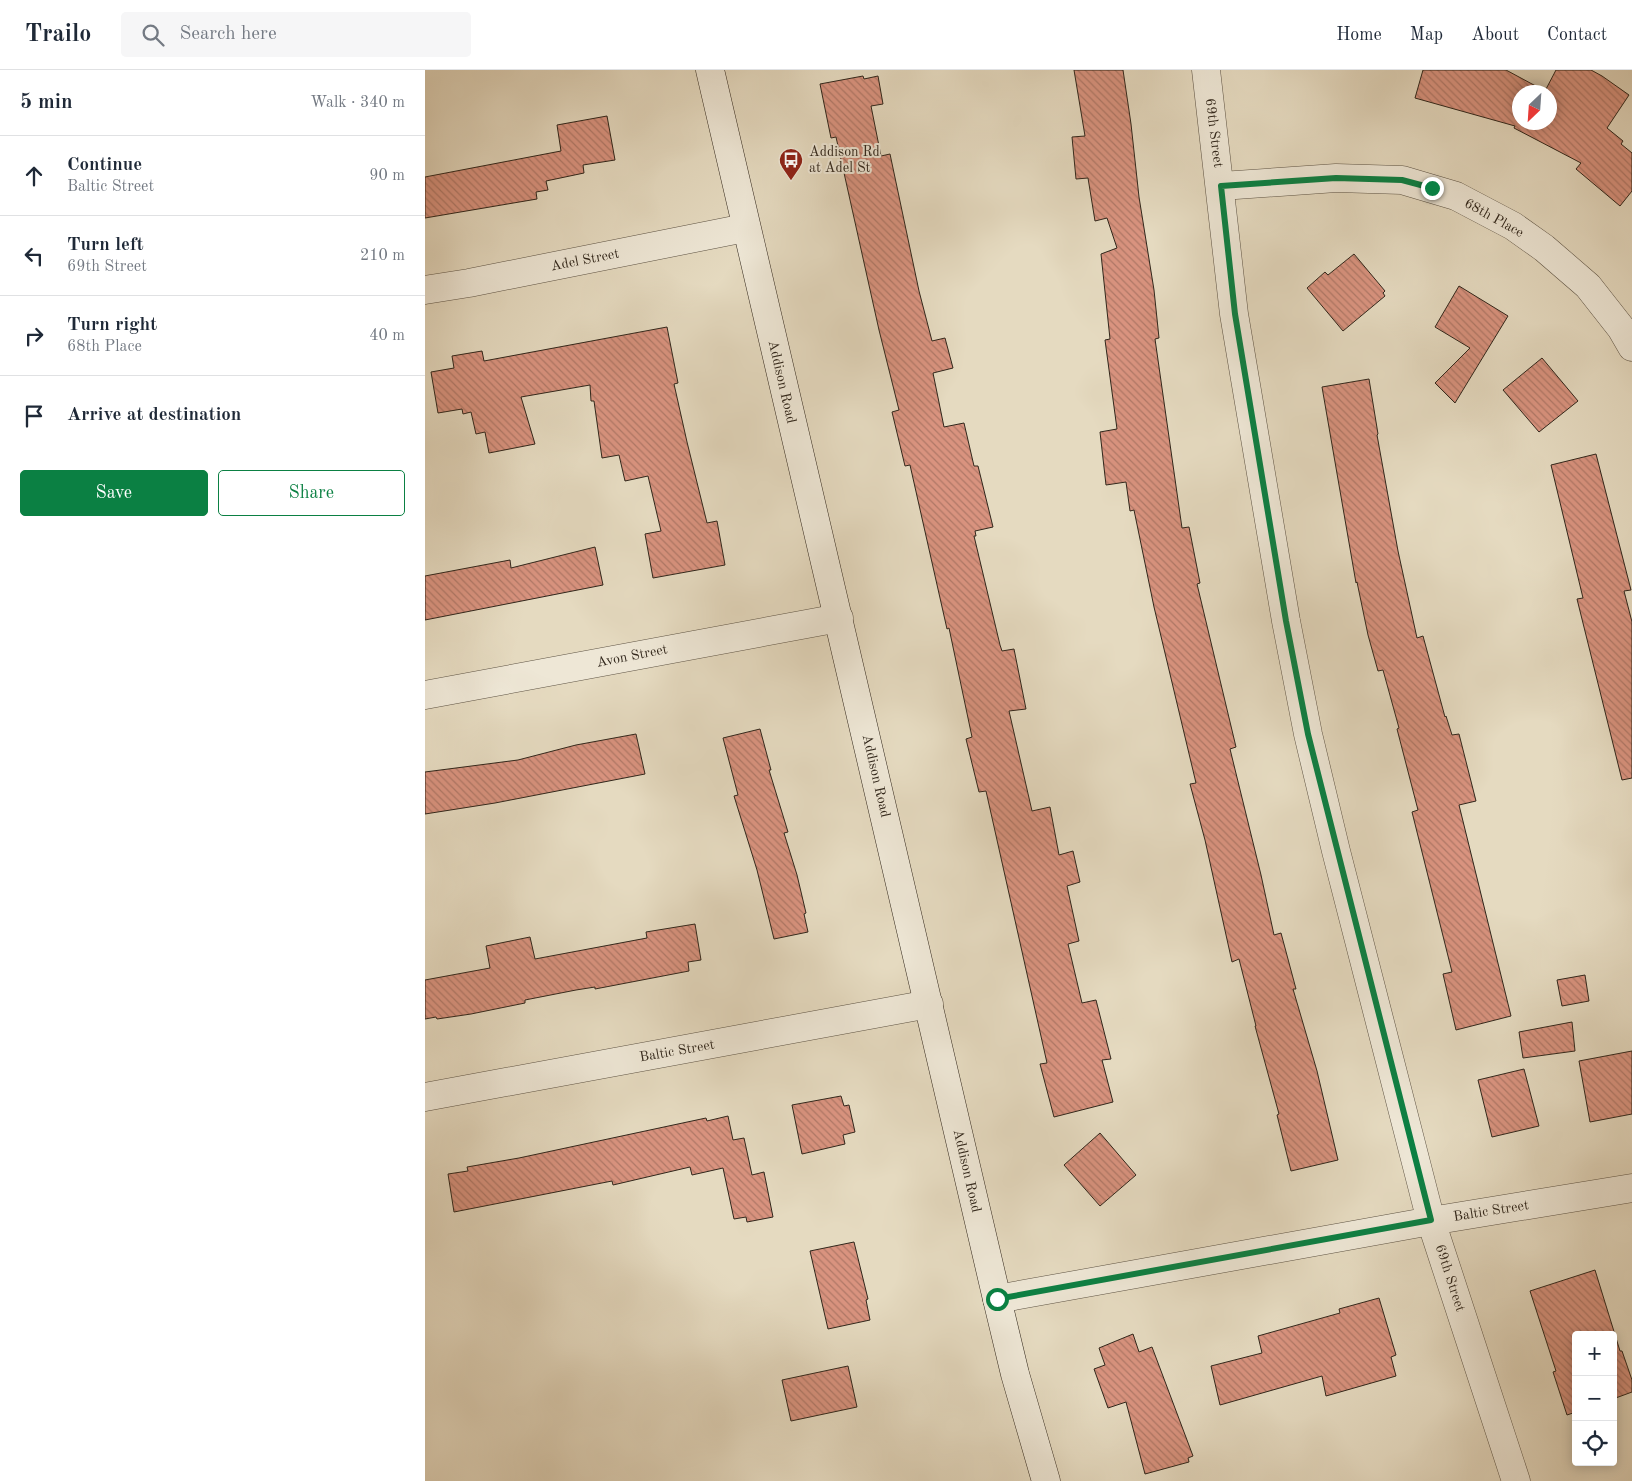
<!DOCTYPE html>
<meta charset="utf-8">
<style>
:root{--surface:#fff;--page:#f6f6f7;--text:#1f2937;--muted:#747a83;--line:#e0e1e3;--accent:#0b8043}
body{margin:0;font-family:"Old Standard TT",serif;background:var(--page);color:var(--text)}
.controls{position:absolute;right:15px;bottom:15px;display:grid;overflow:hidden;border-radius:5px;box-shadow:0 2px 12px #0003}
.controls button{width:45px;height:45px;display:grid;place-items:center;padding:0;border:0;border-bottom:1px solid var(--line);background:var(--surface);color:var(--text);font:25px sans-serif}
.compass{position:absolute;left:1087px;top:15px;width:45px;height:45px;border-radius:50%;background:var(--surface);box-shadow:0 2px 12px #0003;rotate:205deg}
.stop{position:absolute;width:15px;height:15px;margin:-11px;border:4px solid #0b8043;border-radius:50%;background:#fff}
.stop.end{background:#0b8043;border-color:#fff;box-shadow:0 1px 5px #0008}
.list{margin:0;padding:0;list-style:none}
h2{display:flex;justify-content:space-between;align-items:center;height:65px;margin:0;padding:0 20px;font-size:21px}
h2 small{font-size:16px;font-weight:400;color:var(--muted)}
.list li{display:grid;grid-template-columns:32px 1fr auto;gap:15px;align-items:center;box-sizing:border-box;height:80px;padding:0 20px;border-top:1px solid var(--line)}
.list b{display:block;font-size:19px;white-space:nowrap}
.list p{margin:0;font-size:16px;white-space:nowrap;color:var(--muted)}
.list em{font-size:16px;font-style:normal;color:var(--muted)}
.actions{display:flex;gap:10px;padding:15px 20px}
.actions a{flex:1;padding:11px 0;border:1px solid var(--accent);border-radius:5px;text-align:center;font-size:18px;color:var(--accent)}
.actions .main{background:var(--accent);color:#fff}
.icon{flex:none;width:28px;height:28px;fill:none;stroke:currentColor;stroke-width:2;stroke-linecap:round;stroke-linejoin:round}
.map{position:relative;flex:none;width:1207px;height:1411px;overflow:hidden}
header{display:flex;align-items:center;gap:30px;box-sizing:border-box;height:70px;padding:0 25px;background:var(--surface);border-bottom:1px solid var(--line)}
header strong{font-size:24px}
nav{display:flex;gap:28px;margin-inline-start:auto;font-size:18px}
.search{width:350px;height:45px;background:var(--page);display:flex;align-items:center;gap:12px;box-sizing:border-box;padding:0 18px;border-radius:5px;color:var(--muted);font-size:19px}
main{display:flex}
aside{flex:1;background:var(--surface)}
.map>svg:first-child{display:block}
.building{fill:url(#building-back-hatch);stroke:#30261b;fill-rule:evenodd}
.lines{fill:none;stroke-linecap:round;stroke-linejoin:round}
.minor-casing{stroke:#5d5344;stroke-width:29}
.secondary-casing{stroke:#30261b;stroke-width:29}
.minor{stroke:#eee7d6;stroke-width:28}
.secondary{stroke:#eee7d6;stroke-width:28}
.route{stroke:#0b8043;stroke-width:6}
.labels{text-anchor:middle;dominant-baseline:central;stroke-width:4;stroke-linejoin:round;paint-order:stroke}
.street-label{font-size:14px;fill:#30261b;stroke:#eee7d6}
.poi-label{font-size:14px;fill:#30261b;stroke:#eee7d6;text-anchor:start}
</style>
<header>
<strong>Trailo</strong>
<div class="search"><svg class="icon" aria-label="search" viewBox="0 0 24 24"><circle cx="10" cy="10" r="6"/><path d="M15 15l6 6"/></svg>Search here</div>
<nav><a>Home</a><a>Map</a><a>About</a><a>Contact</a></nav>
</header>
<main>
<aside>
<h2>5 min<small>Walk · 340 m</small></h2>
<ul class="list">
<li><svg class="icon" aria-label="ahead" viewBox="0 0 24 24"><path d="M12 20V5M6 11l6-6 6 6"/></svg><div><b>Continue</b><p>Baltic Street</p></div><em>90 m</em></li>
<li><svg class="icon" aria-label="left" viewBox="0 0 24 24"><path d="M17 20v-9H6M10 6l-5 5 5 5"/></svg><div><b>Turn left</b><p>69th Street</p></div><em>210 m</em></li>
<li><svg class="icon" aria-label="right" viewBox="0 0 24 24"><path d="M7 20v-9h11M14 6l5 5-5 5"/></svg><div><b>Turn right</b><p>68th Place</p></div><em>40 m</em></li>
<li><svg class="icon" aria-label="arrive" viewBox="0 0 24 24"><path d="M6 21V4h12l-3 4 3 4H6"/></svg><div><b>Arrive at destination</b></div></li>
</ul>
<div class="actions"><a class="main">Save</a><a>Share</a></div>
</aside>
<div class="map">
<svg width="1207" height="1411" viewBox="0 0 1207 1411">
<defs>
<pattern id="building-back-hatch" width="6" height="6" patternUnits="userSpaceOnUse" patternTransform="scale(1.25)"><rect width="6" height="6" fill="#d9937f"/><path d="M-1 5l2 2M0 0l6 6M5-1l2 2" fill="none" stroke="#b07867"/></pattern>
</defs>
<rect width="100%" height="100%" fill="#e5dac0"/>
<filter id="stains"><feTurbulence type="fractalNoise" baseFrequency=".004" numOctaves="4"/><feColorMatrix values="0 0 0 0 .2 0 0 0 0 .09 0 0 0 0 .02 0 0 0 .5 -.17"/></filter>
<radialGradient id="worn" r=".72"><stop offset=".6" stop-color="#630" stop-opacity="0"/><stop offset="1" stop-color="#630" stop-opacity=".3"/></radialGradient>
<g class="building">
<path d="M 649,0 L 698,0 L 706,54 L 714,127 L 729,220 L 734,268 L 730,269 L 757,458 L 764,457 L 775,513 L 772,514 L 811,677 L 805,679 L 836,805 L 849,865 L 856,863 L 871,919 L 868,919 L 892,1001 L 913,1090 L 866,1101 L 852,1045 L 854,1044 L 830,956 L 831,956 L 814,889 L 807,892 L 780,770 L 765,714 L 771,713 L 729,537 L 709,440 L 705,441 L 701,412 L 681,415 L 675,362 L 692,359 L 680,270 L 685,269 L 676,184 L 692,178 L 682,148 L 670,151 L 663,108 L 651,109 L 647,67 L 660,66 Z"/>
<path d="M 998,0 L 1081,0 L 1120,21 L 1131,0 L 1166,0 L 1177,6 L 1204,25 L 1182,58 L 1198,71 L 1196,74 L 1207,83 L 1207,121 L 1195,136 L 1151,99 L 1156,93 L 1089,58 L 1090,56 L 990,28 ZM 1094,22 L 1124,22 L 1124,52 L 1094,52 Z"/>
<path d="M 438,6 L 439,9 L 453,6 L 458,34 L 446,36 L 456,86 L 465,84 L 494,221 L 507,271 L 520,268 L 528,298 L 508,303 L 519,357 L 539,353 L 549,396 L 553,396 L 568,457 L 550,461 L 551,466 L 549,466 L 575,575 L 577,581 L 589,579 L 601,639 L 584,641 L 607,741 L 625,737 L 634,785 L 648,781 L 655,812 L 642,816 L 654,871 L 643,874 L 657,933 L 671,930 L 686,989 L 677,990 L 688,1032 L 629,1047 L 615,994 L 622,993 L 561,721 L 554,722 L 541,669 L 547,667 L 524,558 L 522,559 L 485,395 L 480,396 L 467,342 L 474,340 L 454,260 L 411,67 L 406,68 L 395,14 Z"/>
<path d="M 182,46 L 190,90 L 158,95 L 159,103 L 121,111 L 123,120 L 111,122 L 112,129 L 0,148 L 0,107 L 136,81 L 132,55 Z"/>
<path d="M 929,184 L 960,221 L 958,223 L 960,226 L 918,261 L 882,218 L 900,202 L 903,205 Z"/>
<path d="M 1034,216 L 1083,246 L 1030,333 L 1010,313 L 1045,278 L 1010,257 Z"/>
<path d="M 242,257 L 253,313 L 249,314 L 262,372 L 282,453 L 292,451 L 300,495 L 228,508 L 220,464 L 236,461 L 223,406 L 200,411 L 194,385 L 177,388 L 169,331 L 166,331 L 165,315 L 96,327 L 110,374 L 64,383 L 60,362 L 51,364 L 46,342 L 38,344 L 37,339 L 13,343 L 6,302 L 29,298 L 27,286 L 57,281 L 59,291 Z"/>
<path d="M 1117,288 L 1153,331 L 1114,362 L 1078,320 Z"/>
<path d="M 944,309 L 953,364 L 952,365 L 973,481 L 992,568 L 998,566 L 1020,647 L 1021,646 L 1027,665 L 1034,664 L 1051,731 L 1034,735 L 1086,946 L 1031,960 L 1018,904 L 1027,902 L 987,742 L 993,740 L 972,659 L 974,658 L 958,600 L 953,601 L 943,565 L 932,512 L 931,513 L 897,317 Z"/>
<path d="M 1171,384 L 1206,520 L 1199,521 L 1207,552 L 1207,708 L 1197,710 L 1152,529 L 1158,528 L 1126,395 Z"/>
<path d="M 170,477 L 178,515 L 0,550 L 0,506 L 85,490 L 86,498 Z"/>
<path d="M 335,659 L 346,700 L 344,700 L 363,762 L 359,763 L 372,805 L 381,843 L 379,844 L 383,862 L 349,869 L 332,800 L 309,726 L 313,725 L 298,668 Z"/>
<path d="M 211,664 L 220,704 L 70,733 L 0,744 L 0,702 L 93,690 L 151,675 Z"/>
<path d="M 270,854 L 276,890 L 263,892 L 264,901 L 170,919 L 170,917 L 151,920 L 100,930 L 100,933 L 46,944 L 12,949 L 11,947 L 0,949 L 0,910 L 65,898 L 61,876 L 105,867 L 110,889 L 222,868 L 221,862 Z"/>
<path d="M 1160,905 L 1164,931 L 1137,936 L 1132,910 Z"/>
<path d="M 1147,952 L 1150,981 L 1098,988 L 1094,962 Z"/>
<path d="M 1207,981 L 1207,1044 L 1165,1052 L 1154,991 Z"/>
<path d="M 1099,999 L 1114,1056 L 1067,1067 L 1053,1010 Z"/>
<path d="M 416,1026 L 419,1036 L 424,1035 L 430,1062 L 418,1065 L 420,1074 L 377,1084 L 367,1035 Z"/>
<path d="M 303,1046 L 308,1070 L 319,1068 L 327,1105 L 339,1102 L 348,1147 L 322,1152 L 321,1147 L 309,1149 L 298,1098 L 267,1105 L 265,1097 L 188,1115 L 187,1111 L 29,1142 L 23,1104 L 43,1101 L 42,1097 L 94,1088 L 281,1048 L 282,1051 Z"/>
<path d="M 675,1063 L 711,1105 L 675,1136 L 639,1095 Z"/>
<path d="M 429,1172 L 443,1229 L 441,1230 L 445,1250 L 403,1259 L 385,1181 Z"/>
<path d="M 1170,1200 L 1195,1281 L 1197,1281 L 1207,1310 L 1207,1322 L 1188,1329 L 1188,1265 L 1151,1265 L 1151,1342 L 1142,1345 L 1128,1302 L 1131,1301 L 1105,1221 Z"/>
<path d="M 954,1228 L 971,1285 L 966,1287 L 971,1306 L 901,1326 L 897,1306 L 795,1335 L 786,1296 L 837,1283 L 833,1266 L 915,1243 L 914,1239 Z"/>
<path d="M 708,1264 L 714,1282 L 727,1277 L 768,1386 L 763,1388 L 764,1392 L 720,1404 L 701,1332 L 683,1338 L 669,1299 L 680,1295 L 674,1278 Z"/>
<path d="M 423,1296 L 432,1337 L 366,1351 L 357,1310 Z"/>
</g>
<g class="lines">
<g class="minor-casing">
<g id="minor">
<path d="M 781,0 L 809,244 L 861,551 L 883,664 L 911,781 L 1006,1151 L 1091,1411"/>
<path d="M 796,116 L 911,108 L 977,110 L 1031,126 L 1088,156 L 1119,178 L 1163,216 L 1196,258 L 1207,277"/>
<path d="M 0,220 L 44,213 L 320,158"/>
<path d="M 0,625 L 414,548"/>
<path d="M 0,1027 L 504,934"/>
<path d="M 572,1229 L 1006,1151 L 1207,1118"/>
</g>
</g>
<g class="secondary-casing">
<path id="secondary" d="M 285,0 L 572,1229 L 590,1304 L 621,1411"/>
</g>
<use href="#minor" class="minor"/>
<use href="#secondary" class="secondary"/>
</g>
<g class="lines">
<path class="route" d="M 572,1229 L 1006,1150 L 883,664 L 861,551 L 810,244 L 796,116 L 911,108 L 977,110 L 1007,118"/>
</g>
<defs>
<g id="bus-pin" transform="scale(1.25)"><path d="M0 17L-7.5 6A9.5 9.5 0 1 1 7.5 6Z" fill="#8f2418" stroke="#eee7d6"/><path d="M-5-6H5V4H4V6H2V4H-2V6H-4V4H-5ZM-3.5-4V0h7V-4ZM-3.5 1.2v1.5H-2V1.2ZM2 1.2v1.5H3.5V1.2Z" fill="#fff"/></g>
</defs>
<g fill-rule="evenodd">
<use href="#bus-pin" x="366" y="90"/>
</g>
<g class="labels">
<g class="street-label">
<text transform="translate(789 63) rotate(83)">69th Street</text>
<text transform="translate(1069 148) rotate(29)">68th Place</text>
<text transform="translate(160 190) rotate(-11)">Adel Street</text>
<text transform="translate(357 312) rotate(77)">Addison Road</text>
<text transform="translate(207 586) rotate(-11)">Avon Street</text>
<text transform="translate(451 706) rotate(77)">Addison Road</text>
<text transform="translate(252 981) rotate(-10)">Baltic Street</text>
<text transform="translate(542 1101) rotate(77)">Addison Road</text>
<text transform="translate(1066 1141) rotate(-9)">Baltic Street</text>
<text transform="translate(1025 1208) rotate(72)">69th Street</text>
</g>
<g class="poi-label">
<text x="384" y="82">Addison Rd<tspan x="384" dy="16">at Adel St</tspan></text>
</g>
</g>
<rect width="100%" height="100%" filter="url(#stains)"/>
<rect width="100%" height="100%" fill="url(#worn)"/>
</svg>
<div class="controls">
<button>+</button>
<button>−</button>
<button><svg class="icon" aria-label="locate" viewBox="0 0 24 24"><circle cx="12" cy="12" r="6"/><path d="M12 2v4M12 18v4M2 12h4M18 12h4"/></svg></button>
</div>
<svg class="compass" viewBox="-18 -18 36 36"><path d="M0-13l5 13h-10z" fill="#e53935"/><path d="M0 13l5-13h-10z" fill="#747a83"/></svg>
<div class="stop" style="left:572px;top:1229px"></div>
<div class="stop end" style="left:1007px;top:118px"></div>
</div>
</main>
